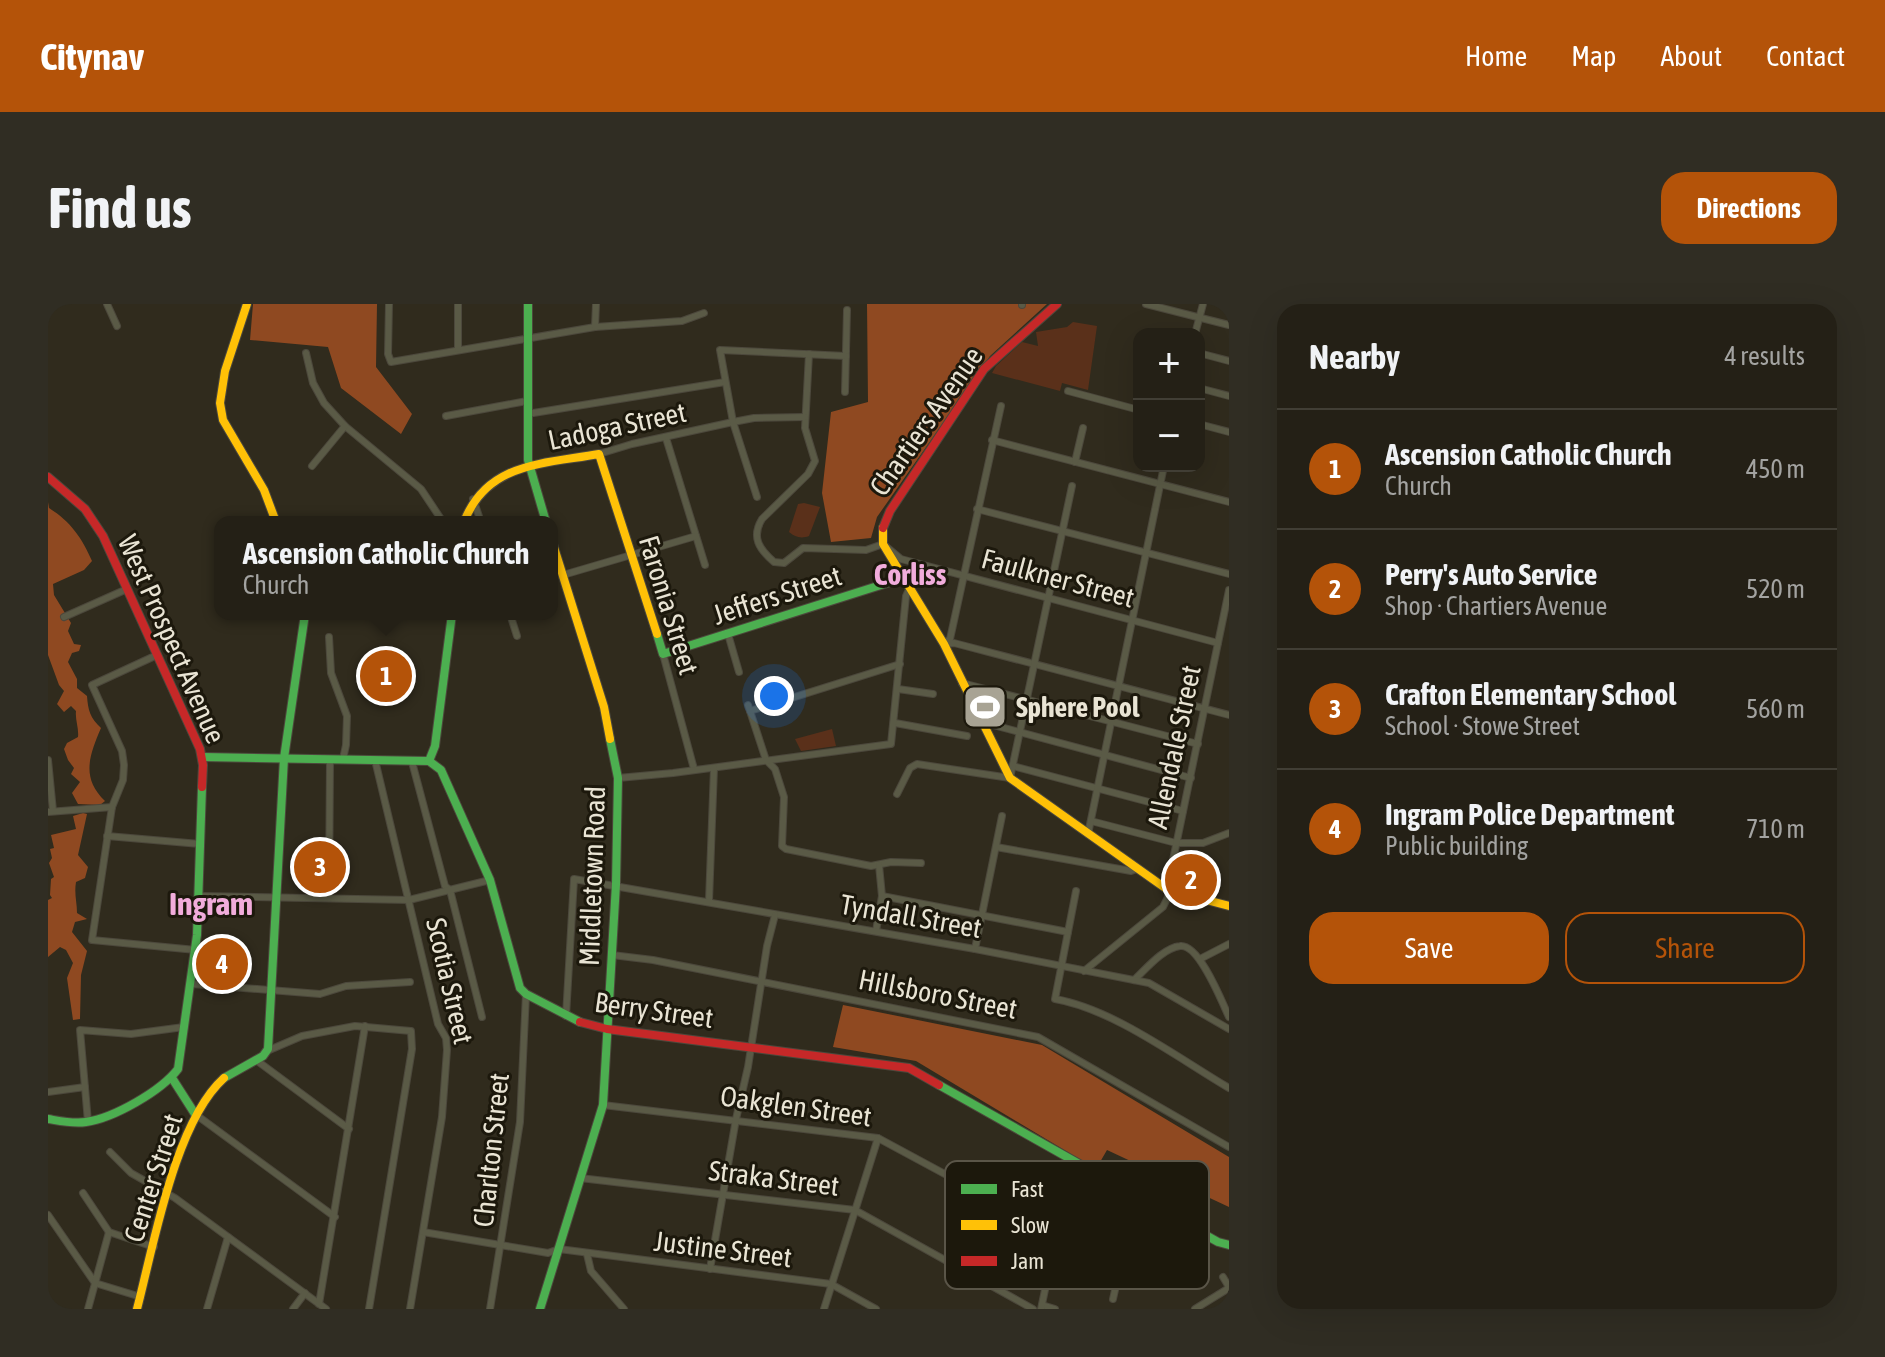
<!DOCTYPE html>
<meta charset="utf-8">
<style>
:root{--surface:#242016;--page:#302d23;--text:#f1f3f6;--muted:#a3a3a1;--line:#413e35;--accent:#b45309}
body{margin:0;font-family:"Asap Condensed",sans-serif;background:var(--page);color:var(--text)}
.controls{position:absolute;right:24px;top:24px;display:grid;overflow:hidden;border-radius:16px;box-shadow:0 8px 32px #0002}
.controls button{width:72px;height:72px;display:grid;place-items:center;padding:0;border:0;border-bottom:2px solid var(--line);background:var(--surface);color:var(--text);font:40px sans-serif}
.you{position:absolute;left:726px;top:392px;width:28px;height:28px;margin:-20px;border:6px solid #fff;border-radius:50%;background:#1a73e8;box-shadow:0 0 0 12px #1a73e833}
.badge{display:grid;place-items:center;width:52px;height:52px;border-radius:50%;background:var(--accent);color:#fff;font-size:26px;font-weight:700}
.pin{position:absolute;translate:-50% -50%;border:4px solid #fff;box-shadow:0 2px 8px #0006}
.popup{position:absolute;left:166px;top:212px;width:344px;height:104px;box-sizing:border-box;display:grid;place-content:center;border-radius:16px;background:var(--surface);filter:drop-shadow(0 2px 6px #0005);font-size:26px;white-space:nowrap;color:var(--muted)}
.popup b{font-size:30px;color:var(--text)}
.popup::after{content:'';position:absolute;left:50%;top:100%;margin-left:-16px;border:16px solid transparent;border-top-color:var(--surface)}
.list{margin:0;padding:0;list-style:none}
h2{display:flex;justify-content:space-between;align-items:center;height:104px;margin:0;padding:0 32px;font-size:34px}
h2 small{font-size:26px;font-weight:400;color:var(--muted)}
.list li{display:grid;grid-template-columns:52px 1fr auto;gap:24px;align-items:center;box-sizing:border-box;height:120px;padding:0 32px;border-top:2px solid var(--line)}
.list b{display:block;font-size:30px;white-space:nowrap}
.list p{margin:0;font-size:26px;white-space:nowrap;color:var(--muted)}
.list em{font-size:26px;font-style:normal;color:var(--muted)}
.actions{display:flex;gap:16px;padding:24px 32px}
.actions a{flex:1;padding:18px 0;border:2px solid var(--accent);border-radius:24px;text-align:center;font-size:28px;color:var(--accent)}
.actions .main{background:var(--accent);color:#fff}
.map{position:relative;flex:none;width:1181px;height:1005px;overflow:hidden;border-radius:24px}
header{display:flex;align-items:center;gap:48px;box-sizing:border-box;height:112px;padding:0 40px;background:var(--accent);color:#fff}
header strong{font-size:38px}
nav{display:flex;gap:44px;margin-inline-start:auto;font-size:28px}
.intro{display:flex;align-items:center;justify-content:space-between;box-sizing:border-box;height:192px;padding:0 48px}
h1{margin:0;font-size:56px}
.button{padding:20px 36px;border-radius:24px;background:var(--accent);color:#fff;font-size:28px;font-weight:700}
main{display:flex;gap:48px;padding:0 48px}
aside{flex:1;background:var(--surface);border-radius:24px;box-shadow:0 8px 32px #0002}
.map>svg:first-child{display:block}
.green{fill:#5a301a}
.forest{fill:#8f4921}
.lines{fill:none;stroke-linecap:round;stroke-linejoin:round}
.street-casing{stroke:#4c483c;stroke-width:8}
.fast-casing{stroke:#4c483c;stroke-width:10}
.slow-casing{stroke:#4c483c;stroke-width:10}
.jam-casing{stroke:#4c483c;stroke-width:10}
.street{stroke:#5a5a46;stroke-width:6}
.fast{stroke:#4caf50;stroke-width:8}
.slow{stroke:#ffc107;stroke-width:8}
.jam{stroke:#c62828;stroke-width:8}
.labels{text-anchor:middle;dominant-baseline:central;stroke-width:6;stroke-linejoin:round;paint-order:stroke}
.street-label{font-size:28px;fill:#e9e4d4;stroke:#1c180c}
.poi-label{font-size:28px;font-weight:bold;fill:#e9e4d4;stroke:#1c180c;text-anchor:start}
.neighbourhood-label{font-size:30px;font-weight:bold;fill:#f1acdb;stroke:#1c180c}
.quarter-label{font-size:32px;font-weight:bold;fill:#f1acdb;stroke:#1c180c}
.key{fill:#1c180c;stroke:#5a5548;stroke-width:2}
.key-label{font-size:22px;fill:#e9e4d4}
</style>
<header>
<strong>Citynav</strong>
<nav><a>Home</a><a>Map</a><a>About</a><a>Contact</a></nav>
</header>
<div class="intro"><h1>Find us</h1><a class="button">Directions</a></div>
<main>
<div class="map">
<svg width="1181" height="1005" viewBox="0 0 1181 1005">
<rect width="100%" height="100%" fill="#302b1d"/>
<g class="green">
<path d="M 1025,18 L 1049,22 L 1040,86 L 1014,79 L 1012,87 L 944,69 L 948,62 L 974,38 L 990,42 L 988,28 L 1019,23 Z"/>
<path d="M 756,199 L 772,203 L 761,232 C 753,235 747,233 741,228 L 750,200 Z"/>
<path d="M 784,425 L 788,442 L 753,447 L 747,435 Z"/>
</g>
<g class="forest">
<path d="M 205,0 L 329,0 L 328,63 L 364,110 L 353,130 L 293,84 L 280,43 L 202,36 Z"/>
<path d="M 819,0 L 999,0 L 942,52 L 829,213 L 823,234 L 783,238 L 774,189 L 783,108 L 820,98 Z"/>
<path d="M 0,198 L 1,204 C 23,218 34,234 44,257 L 36,266 L 5,280 L 6,291 L 23,319 L 20,327 L 26,340 L 33,341 L 31,347 L 24,349 L 20,358 L 29,375 L 29,384 L 39,392 C 40,406 42,414 53,424 C 41,452 33,474 57,497 L 52,501 L 30,500 L 24,489 L 32,478 L 23,470 L 26,464 L 20,456 L 16,445 L 19,439 L 30,433 C 31,424 27,416 28,407 L 23,402 L 16,408 L 9,400 L 16,387 L 11,381 L 0,351 Z"/>
<path d="M 35,509 L 39,510 L 30,551 L 40,563 L 37,574 L 28,578 C 26,590 29,598 29,609 L 39,615 L 27,618 L 24,628 L 39,647 L 33,671 L 32,715 L 25,716 L 19,674 L 25,659 L 18,646 L 12,643 L 0,653 L 0,596 L 4,594 L 2,591 L 3,575 L 6,573 L 1,559 L 4,554 L 2,545 L 6,544 L 3,531 L 28,525 L 25,512 Z"/>
<path d="M 795,701 L 994,741 L 1181,853 L 1181,903 L 1059,846 L 1048,865 L 868,757 L 785,743 Z"/>
</g>
<g class="lines">
<g class="street-casing">
<g id="street">
<path d="M 59,0 L 69,22"/>
<path d="M 341,0 L 340,50 L 343,58 L 547,23 L 634,17 L 656,9"/>
<path d="M 1098,0 L 1181,21"/>
<path d="M 974,1 L 974,0"/>
<path d="M 547,23 L 548,0"/>
<path d="M 1147,30 L 1155,0"/>
<path d="M 410,45 L 410,0"/>
<path d="M 258,49 L 265,79 L 276,99 L 297,122 L 373,185 L 395,218"/>
<path d="M 1151,49 L 1181,57"/>
<path d="M 761,50 L 757,124 L 767,157 L 760,170 L 714,215 C 703,233 711,245 726,258 L 736,259 L 755,244 L 818,246 L 835,240 L 853,255 L 1170,339"/>
<path d="M 1151,84 L 1181,92"/>
<path d="M 1020,87 L 1091,106"/>
<path d="M 797,88 L 799,6"/>
<path d="M 479,110 L 677,78"/>
<path d="M 398,112 L 479,97"/>
<path d="M 1151,120 L 1181,128"/>
<path d="M 618,134 L 657,261"/>
<path d="M 944,136 L 1181,198"/>
<path d="M 551,150 L 584,140 L 685,118 L 706,114 L 757,113"/>
<path d="M 1027,158 L 1035,124"/>
<path d="M 264,162 L 297,122"/>
<path d="M 709,193 L 685,118 L 672,46 L 798,52"/>
<path d="M 425,195 L 433,218"/>
<path d="M 929,205 L 1181,270"/>
<path d="M 515,271 L 648,232"/>
<path d="M 462,310 L 469,332"/>
<path d="M 16,313 L 79,285"/>
<path d="M 680,330 L 691,368"/>
<path d="M 281,333 L 283,369 L 299,412 L 298,441 L 295,455"/>
<path d="M 896,340 L 906,339 L 1181,411"/>
<path d="M 896,340 L 902,335 L 953,102"/>
<path d="M 615,350 L 646,465"/>
<path d="M 109,351 L 44,381 L 74,447 L 76,461 L 75,476 L 64,503 L 44,636 L 148,646"/>
<path d="M 914,379 L 1150,440"/>
<path d="M 850,385 L 885,390"/>
<path d="M 700,401 L 718,456 L 727,465 L 736,493 L 734,542 L 738,545 L 823,562 L 843,558 L 873,559"/>
<path d="M 702,407 L 852,360"/>
<path d="M 934,418 L 1143,474"/>
<path d="M 847,419 L 919,432"/>
<path d="M 0,456 L 5,507"/>
<path d="M 327,456 L 390,720 L 398,734 L 399,746 L 394,813 L 362,1005"/>
<path d="M 364,458 L 397,582 L 402,586 L 434,713"/>
<path d="M 965,462 L 1135,507"/>
<path d="M 570,474 L 625,469 L 843,440 L 858,292 L 862,283"/>
<path d="M 849,490 L 862,464 L 869,460 L 962,474 L 1024,182"/>
<path d="M 0,508 L 64,503"/>
<path d="M 1043,517 L 1128,539 L 1155,539 L 1181,529"/>
<path d="M 1040,530 L 1116,162"/>
<path d="M 59,532 L 152,540"/>
<path d="M 948,543 L 1083,567 L 1089,565"/>
<path d="M 1028,587 L 1007,695 C 1065,705 1130,754 1181,784"/>
<path d="M 151,592 L 361,596 L 442,576"/>
<path d="M 834,592 L 1020,628"/>
<path d="M 281,594 L 282,455"/>
<path d="M 661,597 L 666,464"/>
<path d="M 828,627 L 834,592 L 831,561"/>
<path d="M 927,645 L 954,512"/>
<path d="M 564,651 L 605,656 L 990,733 L 1181,843"/>
<path d="M 1152,655 L 1181,640"/>
<path d="M 1036,667 L 1115,603 L 1120,593 L 1120,580 L 1181,286"/>
<path d="M 1086,676 C 1098,665 1115,644 1132,642 C 1151,639 1174,698 1181,713"/>
<path d="M 144,680 L 272,690 L 298,682 L 362,678"/>
<path d="M 518,712 L 526,575 L 927,645 L 1101,679 L 1181,725"/>
<path d="M 219,747 L 254,732 L 307,722 L 363,727 L 364,745 L 321,1005"/>
<path d="M 208,756 L 301,825"/>
<path d="M 0,788 L 37,783"/>
<path d="M 555,801 L 830,834 L 1008,930"/>
<path d="M 147,810 L 287,913"/>
<path d="M 40,818 L 32,726 L 83,730 L 136,723"/>
<path d="M 62,848 L 83,869 L 127,894 L 278,1005"/>
<path d="M 532,874 L 807,906 L 985,1005"/>
<path d="M 35,889 L 61,928 L 106,943"/>
<path d="M 0,911 L 47,979 L 93,993"/>
<path d="M 375,928 L 500,949 L 511,945 L 783,980 L 828,1005"/>
<path d="M 539,950 L 543,967 L 576,1005"/>
<path d="M 662,965 L 688,815 L 700,763 L 719,642 L 727,611"/>
<path d="M 1175,973 L 1181,983"/>
<path d="M 1065,995 L 1088,892"/>
<path d="M 271,1000 L 317,722"/>
<path d="M 994,1001 L 1007,1005"/>
<path d="M 40,1005 L 61,928"/>
<path d="M 159,1005 L 180,933"/>
<path d="M 245,1005 L 257,989"/>
<path d="M 442,1005 L 472,818 L 478,690"/>
<path d="M 776,1005 L 830,834"/>
<path d="M 993,1005 L 1024,856"/>
<path d="M 1147,1005 L 1181,984"/>
</g>
</g>
<g class="fast-casing">
<g id="fast">
<path d="M 480,0 L 480,156 L 498,218"/>
<path d="M 609,330 L 615,350 L 855,274"/>
<path d="M 154,453 L 381,457 L 393,466 L 442,576 L 472,684 L 478,690 L 532,718"/>
<path d="M 381,457 L 387,442 L 404,310"/>
<path d="M 124,774 L 147,810"/>
<path d="M 176,774 L 215,752 L 220,745 L 236,454 L 257,310"/>
<path d="M 891,781 L 1170,938 L 1181,941"/>
<path d="M 0,815 C 12,817 25,820 38,818 C 66,814 113,787 130,765 L 149,631 L 154,483"/>
<path d="M 492,1005 L 555,801 L 568,580 L 570,474 L 562,435"/>
</g>
</g>
<g class="slow-casing">
<g id="slow">
<path d="M 199,0 L 177,67 L 172,99 L 175,116 L 216,186 L 228,218"/>
<path d="M 416,218 C 439,158 496,160 551,150 L 609,330"/>
<path d="M 835,224 L 835,240 L 896,340 L 962,474 L 1120,586 L 1181,602"/>
<path d="M 504,237 L 556,403 L 562,435"/>
<path d="M 89,1005 C 106,940 127,818 176,774"/>
</g>
</g>
<g class="jam-casing">
<g id="jam">
<path d="M 0,173 L 37,205 L 55,232 L 152,445 L 155,461 L 154,483"/>
<path d="M 835,224 L 842,207 L 936,65 L 1009,0"/>
<path d="M 532,718 L 559,725 L 861,764 L 891,781"/>
</g>
</g>
<use href="#street" class="street"/>
<use href="#fast" class="fast"/>
<use href="#slow" class="slow"/>
<use href="#jam" class="jam"/>
</g>
<defs>
<g id="stadium-square" transform="scale(2.3)"><rect x="-9" y="-9" width="18" height="18" rx="4" fill="#a8a394" stroke="#1c180c"/><path d="M0-5a6.5 5 0 1 0 0 10a6.5 5 0 1 0 0-10ZM-3.5-1.8h7v3.6h-7Z" fill="#fff"/></g>
</defs>
<g fill-rule="evenodd">
<use href="#stadium-square" x="937" y="403"/>
</g>
<g class="labels">
<g class="street-label">
<text transform="translate(878 117) rotate(-55)">Chartiers Avenue</text>
<text transform="translate(569 122) rotate(-12)">Ladoga Street</text>
<text transform="translate(1010 274) rotate(15)">Faulkner Street</text>
<text transform="translate(729 291) rotate(-18)">Jeffers Street</text>
<text transform="translate(621 301) rotate(73)">Faronia Street</text>
<text transform="translate(124 335) rotate(66)">West Prospect Avenue</text>
<text transform="translate(1126 443) rotate(-78)">Allendale Street</text>
<text transform="translate(544 572) rotate(-88)">Middletown Road</text>
<text transform="translate(863 612) rotate(10)">Tyndall Street</text>
<text transform="translate(402 677) rotate(77)">Scotia Street</text>
<text transform="translate(890 690) rotate(11)">Hillsboro Street</text>
<text transform="translate(606 706) rotate(8)">Berry Street</text>
<text transform="translate(748 802) rotate(8)">Oakglen Street</text>
<text transform="translate(443 846) rotate(-84)">Charlton Street</text>
<text transform="translate(105 874) rotate(-72)">Center Street</text>
<text transform="translate(726 874) rotate(7)">Straka Street</text>
<text transform="translate(675 945) rotate(7)">Justine Street</text>
</g>
<g class="poi-label">
<text x="968" y="403">Sphere Pool</text>
</g>
<g class="neighbourhood-label">
<text x="862" y="270">Corliss</text>
</g>
<g class="quarter-label">
<text x="163" y="599">Ingram</text>
</g>
</g>
<rect x="897" y="857" width="264" height="128" rx="12" class="key"/>
<rect x="913" y="880" width="36" height="10" fill="#4caf50"/>
<rect x="913" y="916" width="36" height="10" fill="#ffc107"/>
<rect x="913" y="952" width="36" height="10" fill="#c62828"/>
<g class="key-label">
<text x="963" y="893">Fast</text>
<text x="963" y="929">Slow</text>
<text x="963" y="965">Jam</text>
</g>
</svg>
<div class="controls">
<button>+</button>
<button>−</button>
</div>
<div class="you"></div>
<div class="pin badge" style="left:338px;top:372px">1</div>
<div class="popup"><b>Ascension Catholic Church</b>Church</div>
<div class="pin badge" style="left:1143px;top:576px">2</div>
<div class="pin badge" style="left:272px;top:563px">3</div>
<div class="pin badge" style="left:174px;top:660px">4</div>
</div>
<aside>
<h2>Nearby<small>4 results</small></h2>
<ul class="list">
<li><span class="badge">1</span><div><b>Ascension Catholic Church</b><p>Church</p></div><em>450 m</em></li>
<li><span class="badge">2</span><div><b>Perry's Auto Service</b><p>Shop · Chartiers Avenue</p></div><em>520 m</em></li>
<li><span class="badge">3</span><div><b>Crafton Elementary School</b><p>School · Stowe Street</p></div><em>560 m</em></li>
<li><span class="badge">4</span><div><b>Ingram Police Department</b><p>Public building</p></div><em>710 m</em></li>
</ul>
<div class="actions"><a class="main">Save</a><a>Share</a></div>
</aside>
</main>
